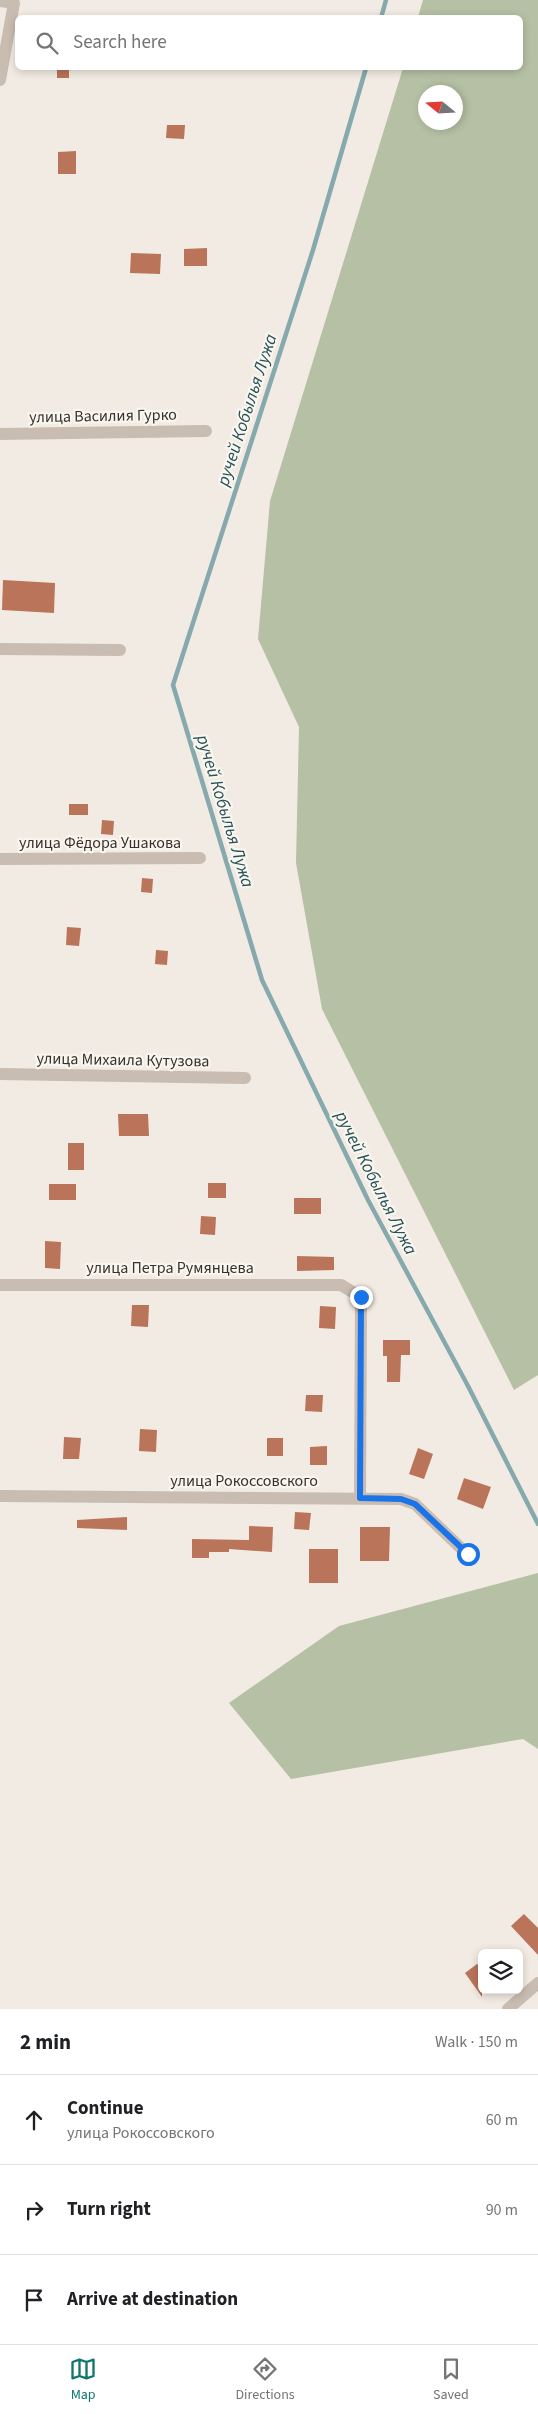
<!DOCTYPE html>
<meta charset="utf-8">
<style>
:root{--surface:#fff;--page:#f6f6f6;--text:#202124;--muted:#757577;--line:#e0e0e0;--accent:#0f766e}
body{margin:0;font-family:"Source Sans 3",sans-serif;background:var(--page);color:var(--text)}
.controls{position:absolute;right:15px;bottom:15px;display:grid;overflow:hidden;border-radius:8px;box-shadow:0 2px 8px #0003}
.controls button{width:45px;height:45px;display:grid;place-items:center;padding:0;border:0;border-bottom:1px solid var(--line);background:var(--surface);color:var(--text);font:25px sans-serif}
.compass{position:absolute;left:418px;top:85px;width:45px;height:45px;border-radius:50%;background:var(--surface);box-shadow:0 2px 8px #0003;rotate:288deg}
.stop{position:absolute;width:15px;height:15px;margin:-11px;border:4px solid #1a73e8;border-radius:50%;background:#fff}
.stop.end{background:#1a73e8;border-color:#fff;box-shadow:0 1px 5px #0008}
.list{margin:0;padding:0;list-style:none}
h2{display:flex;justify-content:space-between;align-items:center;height:65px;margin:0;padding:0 20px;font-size:21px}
h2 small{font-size:16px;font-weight:400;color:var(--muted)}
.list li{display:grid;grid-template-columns:32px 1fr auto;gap:15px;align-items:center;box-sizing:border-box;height:90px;padding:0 20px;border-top:1px solid var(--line)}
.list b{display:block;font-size:19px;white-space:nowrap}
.list p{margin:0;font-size:16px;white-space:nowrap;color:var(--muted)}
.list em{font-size:16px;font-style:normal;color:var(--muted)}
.icon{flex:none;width:28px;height:28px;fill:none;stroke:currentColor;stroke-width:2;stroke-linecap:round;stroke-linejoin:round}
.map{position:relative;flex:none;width:538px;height:2009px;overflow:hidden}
.search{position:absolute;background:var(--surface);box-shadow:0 2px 8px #0003;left:15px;right:15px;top:15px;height:55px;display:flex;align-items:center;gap:12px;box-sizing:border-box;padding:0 18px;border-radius:8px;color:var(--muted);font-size:19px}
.sheet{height:335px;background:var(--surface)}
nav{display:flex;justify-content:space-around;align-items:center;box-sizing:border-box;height:70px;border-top:1px solid var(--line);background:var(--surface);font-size:14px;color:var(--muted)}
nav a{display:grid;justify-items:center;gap:2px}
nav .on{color:var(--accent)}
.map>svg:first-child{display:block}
.green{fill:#b5c0a4;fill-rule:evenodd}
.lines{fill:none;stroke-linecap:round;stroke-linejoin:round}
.stream{stroke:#85a9ac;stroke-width:4.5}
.building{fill:#b97459}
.street{stroke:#c9bcb0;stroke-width:12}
.route{stroke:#1a73e8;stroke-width:6}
.labels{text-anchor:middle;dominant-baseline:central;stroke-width:4.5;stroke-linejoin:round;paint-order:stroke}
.street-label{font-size:16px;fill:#39312d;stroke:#f9f5ef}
.water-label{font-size:18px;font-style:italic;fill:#265257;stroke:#f9f5ef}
</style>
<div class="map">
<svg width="538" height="2009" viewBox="0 0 538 2009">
<rect width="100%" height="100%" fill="#f2ebe3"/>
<g class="green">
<path d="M 423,0 L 538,0 L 538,1375 L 514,1390 L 322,1009 L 296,863 L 299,727 L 258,639 L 270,501 L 403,68 L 520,68 L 520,18 L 418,17 ZM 456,92 L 456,122 L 426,122 L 426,92 Z"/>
<path d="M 538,1573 L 538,1749 L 523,1739 L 291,1779 L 229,1703 L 339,1626 Z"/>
</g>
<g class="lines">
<g class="stream">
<path d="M 381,18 L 386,0"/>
<path d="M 366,68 L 313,250 L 173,685 L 262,980 L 368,1200 L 468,1386 L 538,1524"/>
</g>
</g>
<g class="building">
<rect x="57" y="68" width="12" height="10"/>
<path d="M 167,125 L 185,125 L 184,139 L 166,138 Z"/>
<path d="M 76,151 L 76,174 L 58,174 L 58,152 Z"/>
<path d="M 207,248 L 207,266 L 184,266 L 184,249 Z"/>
<path d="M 131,253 L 161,254 L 160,274 L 130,273 Z"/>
<path d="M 3,580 L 55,583 L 54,613 L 2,610 Z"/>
<rect x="69" y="804" width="19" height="11"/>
<path d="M 102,820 L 114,821 L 113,835 L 101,834 Z"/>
<path d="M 142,878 L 153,879 L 152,893 L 141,892 Z"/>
<path d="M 67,927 L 81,928 L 79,946 L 66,945 Z"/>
<path d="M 156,950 L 168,951 L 167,965 L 155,964 Z"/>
<path d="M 118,1114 L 148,1114 L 149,1136 L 119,1136 Z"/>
<rect x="68" y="1143" width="16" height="27"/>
<rect x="208" y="1183" width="18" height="15"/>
<rect x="49" y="1184" width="27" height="16"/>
<rect x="294" y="1198" width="27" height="16"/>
<path d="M 201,1216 L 216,1217 L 215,1235 L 200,1234 Z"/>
<path d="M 45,1241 L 61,1242 L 60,1269 L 45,1268 Z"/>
<path d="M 297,1256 L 334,1257 L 334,1270 L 297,1271 Z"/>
<path d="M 132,1305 L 149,1305 L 148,1327 L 131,1326 Z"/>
<path d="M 320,1306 L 336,1307 L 335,1329 L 319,1328 Z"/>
<path d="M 383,1340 L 410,1340 L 410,1355 L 401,1355 L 400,1382 L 387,1382 L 387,1356 L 383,1356 Z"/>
<path d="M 306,1395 L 323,1395 L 322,1412 L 305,1411 Z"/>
<path d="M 140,1429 L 157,1430 L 156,1452 L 139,1451 Z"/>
<path d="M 64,1437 L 81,1438 L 79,1459 L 63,1459 Z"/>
<rect x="267" y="1438" width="16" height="18"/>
<path d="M 327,1446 L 327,1465 L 310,1465 L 310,1447 Z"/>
<path d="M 418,1448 L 433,1454 L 424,1479 L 409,1474 Z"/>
<path d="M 464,1478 L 491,1487 L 483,1509 L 457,1499 Z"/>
<path d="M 295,1512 L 311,1513 L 309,1530 L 294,1529 Z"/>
<path d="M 127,1517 L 127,1530 L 77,1528 L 77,1520 Z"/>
<path d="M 249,1526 L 273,1527 L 272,1552 L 229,1549 L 229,1552 L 209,1552 L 209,1558 L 192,1558 L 192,1539 L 249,1540 Z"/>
<path d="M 360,1527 L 390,1527 L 389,1561 L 360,1561 Z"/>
<rect x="309" y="1549" width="29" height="34"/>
<path d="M 524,1914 L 538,1928 L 538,1955 L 511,1926 Z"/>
<path d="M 477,1964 L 482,1970 L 482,1997 L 465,1973 Z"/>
</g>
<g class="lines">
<g class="street">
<path d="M 0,1 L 14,3 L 0,80"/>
<path d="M 0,434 L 206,431"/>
<path d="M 0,649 L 120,650"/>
<path d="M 0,859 L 200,858"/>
<path d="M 0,1074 L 245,1078"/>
<path d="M 0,1285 L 341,1285 L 361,1297 L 360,1498"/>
<path d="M 0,1496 L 401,1499 L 415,1504 L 467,1554"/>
<path d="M 508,2009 L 538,1983"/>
</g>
</g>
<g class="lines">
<path class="route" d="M 361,1297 L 360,1498 L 401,1499 L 415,1504 L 468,1554"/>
</g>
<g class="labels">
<g class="street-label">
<text transform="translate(103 416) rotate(-1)">улица Василия Гурко</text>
<text x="100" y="843">улица Фёдора Ушакова</text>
<text transform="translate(123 1060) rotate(1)">улица Михаила Кутузова</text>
<text x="170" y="1268">улица Петра Румянцева</text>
<text x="244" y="1481">улица Рокоссовского</text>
</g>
<g class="water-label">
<text transform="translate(247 410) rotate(-72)">ручей Кобылья Лужа</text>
<text transform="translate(225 811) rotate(73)">ручей Кобылья Лужа</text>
<text transform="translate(376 1183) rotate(63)">ручей Кобылья Лужа</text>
</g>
</g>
</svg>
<div class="controls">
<button><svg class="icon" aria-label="layers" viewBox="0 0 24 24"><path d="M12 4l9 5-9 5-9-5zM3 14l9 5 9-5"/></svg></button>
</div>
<svg class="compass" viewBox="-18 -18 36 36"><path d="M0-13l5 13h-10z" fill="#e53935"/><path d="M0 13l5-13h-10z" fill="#757577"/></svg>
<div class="stop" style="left:468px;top:1554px"></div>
<div class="stop end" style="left:361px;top:1297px"></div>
<div class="search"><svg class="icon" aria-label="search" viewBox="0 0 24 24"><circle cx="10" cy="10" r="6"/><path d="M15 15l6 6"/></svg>Search here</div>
</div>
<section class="sheet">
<h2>2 min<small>Walk · 150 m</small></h2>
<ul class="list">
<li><svg class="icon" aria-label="ahead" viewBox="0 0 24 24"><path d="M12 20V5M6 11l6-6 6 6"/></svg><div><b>Continue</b><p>улица Рокоссовского</p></div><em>60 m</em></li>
<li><svg class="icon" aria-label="right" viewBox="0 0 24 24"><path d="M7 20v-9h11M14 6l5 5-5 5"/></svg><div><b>Turn right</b></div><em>90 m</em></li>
<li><svg class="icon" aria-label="arrive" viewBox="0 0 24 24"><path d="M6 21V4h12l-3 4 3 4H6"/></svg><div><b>Arrive at destination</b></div></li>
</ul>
</section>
<nav>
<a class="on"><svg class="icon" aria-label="map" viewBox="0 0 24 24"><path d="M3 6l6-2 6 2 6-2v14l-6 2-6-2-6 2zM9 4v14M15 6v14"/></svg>Map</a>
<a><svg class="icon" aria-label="directions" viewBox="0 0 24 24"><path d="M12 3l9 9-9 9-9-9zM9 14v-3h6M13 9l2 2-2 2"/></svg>Directions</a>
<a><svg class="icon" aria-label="saved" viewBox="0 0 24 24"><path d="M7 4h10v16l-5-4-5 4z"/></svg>Saved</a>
</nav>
